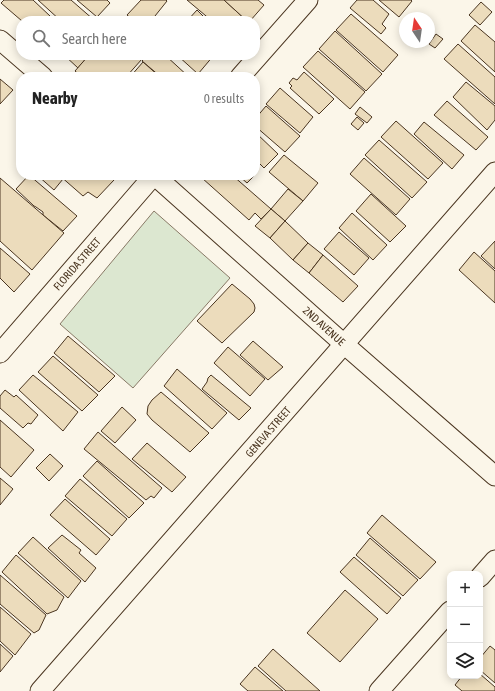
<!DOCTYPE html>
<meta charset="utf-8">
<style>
:root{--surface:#fff;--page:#f6f6f6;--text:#222;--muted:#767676;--line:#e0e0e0}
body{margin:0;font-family:"Asap Condensed",sans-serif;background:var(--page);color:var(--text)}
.controls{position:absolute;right:12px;bottom:12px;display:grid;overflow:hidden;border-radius:8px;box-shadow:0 2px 10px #0003}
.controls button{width:36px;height:36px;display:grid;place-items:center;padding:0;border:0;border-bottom:1px solid var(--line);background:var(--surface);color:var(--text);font:20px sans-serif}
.compass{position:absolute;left:399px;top:12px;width:36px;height:36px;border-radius:50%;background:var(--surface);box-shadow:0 2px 10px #0003;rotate:347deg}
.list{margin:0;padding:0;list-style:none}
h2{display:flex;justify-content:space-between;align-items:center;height:52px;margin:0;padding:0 16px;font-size:17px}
h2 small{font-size:13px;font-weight:400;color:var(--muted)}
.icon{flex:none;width:22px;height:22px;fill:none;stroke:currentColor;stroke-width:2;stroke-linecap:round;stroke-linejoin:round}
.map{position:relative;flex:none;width:495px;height:691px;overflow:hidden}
.search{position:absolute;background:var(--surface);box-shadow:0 2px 10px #0003;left:16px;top:16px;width:244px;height:44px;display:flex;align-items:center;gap:10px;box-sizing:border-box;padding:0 14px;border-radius:16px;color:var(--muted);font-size:15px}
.panel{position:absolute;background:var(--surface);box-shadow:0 2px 10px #0003;left:16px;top:72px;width:244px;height:108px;border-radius:16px}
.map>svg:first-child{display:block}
.green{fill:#dce7d0;stroke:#887966}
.building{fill:#ecdcbc;stroke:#4a3520}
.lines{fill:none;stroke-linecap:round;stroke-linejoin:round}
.minor-casing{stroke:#4a3520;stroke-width:21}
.minor{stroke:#fbf6e9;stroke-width:19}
.labels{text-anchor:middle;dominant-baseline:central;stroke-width:3;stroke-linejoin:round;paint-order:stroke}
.street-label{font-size:11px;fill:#4a3520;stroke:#fbf6e9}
</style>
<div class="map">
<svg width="495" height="691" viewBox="0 0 495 691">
<rect width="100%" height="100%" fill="#fbf6e9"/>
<path class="green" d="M 154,211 L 230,278 L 133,388 L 60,324 Z"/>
<g class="building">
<path d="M 4,0 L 33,0 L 50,16 L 45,21 L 22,21 L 1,3 Z"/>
<path d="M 38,0 L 71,0 L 94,20 L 61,21 Z"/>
<path d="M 77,0 L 107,0 L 110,3 L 97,17 Z"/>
<path d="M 141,0 L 166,0 L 167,1 L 151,21 L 134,21 L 127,15 Z"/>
<path d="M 187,0 L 224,0 L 247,21 L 212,21 Z"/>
<path d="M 224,0 L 258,0 L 264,5 L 250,21 L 247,21 Z"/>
<path d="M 357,0 L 373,0 L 389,14 L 382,24 L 386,28 L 381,34 L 350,8 Z"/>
<path d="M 379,0 L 411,0 L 412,1 L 399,17 Z"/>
<path d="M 481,2 L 492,12 L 480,25 L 469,15 Z"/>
<path d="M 197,10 L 208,21 L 187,21 Z"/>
<path d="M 351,14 L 398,55 L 383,72 L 336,30 Z"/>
<path d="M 475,25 L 495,42 L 495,72 L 461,41 Z"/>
<path d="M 335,31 L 382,74 L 366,91 L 319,49 Z"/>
<path d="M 436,34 L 443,39 L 435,48 L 429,44 Z"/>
<path d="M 458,44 L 495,77 L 495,104 L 444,59 Z"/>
<path d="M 318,51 L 365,92 L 350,109 L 303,67 Z"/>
<path d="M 64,55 L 89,55 L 78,68 Z"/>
<path d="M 89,55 L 136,55 L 142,59 L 126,77 L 82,77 L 75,71 Z"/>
<path d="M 148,55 L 165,55 L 189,77 L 161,77 L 142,61 Z"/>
<path d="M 177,55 L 214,55 L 198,74 Z"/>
<path d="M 143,62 L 160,77 L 130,77 Z"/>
<path d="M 304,72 L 334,99 L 319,114 L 290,88 L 292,86 L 289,83 L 293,78 L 297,80 Z"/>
<path d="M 0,79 L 13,90 L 0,104 Z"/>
<path d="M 466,82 L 495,106 L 495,120 L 487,130 L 453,97 Z"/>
<path d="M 280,88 L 313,117 L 300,133 L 266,104 Z"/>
<path d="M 447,101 L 488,137 L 476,150 L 434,115 Z"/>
<path d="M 266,106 L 300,136 L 285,152 L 255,126 L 255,119 Z"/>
<path d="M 360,107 L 372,117 L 367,123 L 355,114 Z"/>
<path d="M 357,117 L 364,123 L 358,130 L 351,124 Z"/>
<path d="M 396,121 L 443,163 L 428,179 L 381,137 Z"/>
<path d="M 424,122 L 464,155 L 452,169 L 414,134 Z"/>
<path d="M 255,132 L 278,154 L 264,168 L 255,159 Z"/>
<path d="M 379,140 L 427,182 L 412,198 L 365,155 Z"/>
<path d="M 284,155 L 318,183 L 303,201 L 269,172 Z"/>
<path d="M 364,158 L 410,199 L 396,215 L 350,174 Z"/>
<path d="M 29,175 L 77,216 L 63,231 L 43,215 L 43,212 L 36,207 L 34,206 L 16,189 Z"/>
<path d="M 37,175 L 59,175 L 63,179 L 54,190 Z"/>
<path d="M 59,175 L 108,175 L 114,180 L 97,198 L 88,192 L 83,196 Z"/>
<path d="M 205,175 L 232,175 L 271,209 L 261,219 L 255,213 L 249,220 L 202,178 Z"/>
<path d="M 238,175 L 255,175 L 247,183 Z"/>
<path d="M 0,178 L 64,233 L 32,270 L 0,241 Z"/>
<path d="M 288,189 L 303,201 L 285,221 L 271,209 Z"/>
<path d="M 371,194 L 406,226 L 390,242 L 356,211 Z"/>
<path d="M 271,209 L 285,221 L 270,238 L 255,226 Z"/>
<path d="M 352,213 L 387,245 L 373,260 L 339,228 Z"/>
<path d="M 285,221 L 308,243 L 293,260 L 270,238 Z"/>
<path d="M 339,232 L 369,258 L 354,275 L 324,249 Z"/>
<path d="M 495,241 L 495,269 L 481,256 Z"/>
<path d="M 308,243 L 323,255 L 309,273 L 293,260 Z"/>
<path d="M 0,248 L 30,274 L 14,292 L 0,278 Z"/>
<path d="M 474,252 L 495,271 L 495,303 L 459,270 Z"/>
<path d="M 323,255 L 358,286 L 343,302 L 309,273 Z"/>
<path d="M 232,284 L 250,299 L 254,304 L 255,308 L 254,312 L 222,343 L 197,321 Z"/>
<path d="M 68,336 L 115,376 L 99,392 L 54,353 Z"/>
<path d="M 253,341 L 283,367 L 268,380 L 240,355 Z"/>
<path d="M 228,347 L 265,379 L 250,396 L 214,363 Z"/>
<path d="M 53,356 L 98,395 L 82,411 L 38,372 Z"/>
<path d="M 177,369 L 227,413 L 212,429 L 164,386 Z"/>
<path d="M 33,375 L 78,412 L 63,431 L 19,390 Z"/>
<path d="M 211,375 L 251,408 L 239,420 L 202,389 L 207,382 L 208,378 Z"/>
<path d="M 5,390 L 14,397 L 16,395 L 38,415 L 31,424 L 28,423 L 23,428 L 0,408 L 0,396 Z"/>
<path d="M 161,392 L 209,433 L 190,452 L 152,420 L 147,414 L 148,406 L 152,400 Z"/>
<path d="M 122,407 L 136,420 L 115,443 L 101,431 Z"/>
<path d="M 0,420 L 34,450 L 11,477 L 0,467 Z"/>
<path d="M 98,432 L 162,488 L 154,498 L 151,496 L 146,500 L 84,449 Z"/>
<path d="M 147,443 L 186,477 L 172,492 L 132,459 Z"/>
<path d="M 50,454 L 63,466 L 49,481 L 36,468 Z"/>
<path d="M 97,461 L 144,503 L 129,518 L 83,476 Z"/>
<path d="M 0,478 L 13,489 L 0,505 Z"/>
<path d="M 80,479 L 127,519 L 112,536 L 65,496 Z"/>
<path d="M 65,499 L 110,539 L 96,555 L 50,515 Z"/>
<path d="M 382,515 L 436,562 L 420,579 L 367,533 Z"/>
<path d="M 62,535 L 81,550 L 79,553 L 96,568 L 85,582 L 48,548 Z"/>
<path d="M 33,537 L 81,581 L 68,598 L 18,553 Z"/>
<path d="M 370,538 L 418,580 L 403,596 L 356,555 Z"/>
<path d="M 16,555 L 64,597 L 57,610 L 47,614 L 2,572 Z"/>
<path d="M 354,557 L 401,598 L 387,614 L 340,572 Z"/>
<path d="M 0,575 L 46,615 L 39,630 L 34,633 L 0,604 Z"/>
<path d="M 345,590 L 378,619 L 340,662 L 307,633 Z"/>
<path d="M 0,607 L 31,634 L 15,655 L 0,641 Z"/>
<path d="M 0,644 L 13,656 L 0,672 Z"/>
<path d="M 490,646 L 495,650 L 495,683 L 480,670 L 480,658 Z"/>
<path d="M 273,649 L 320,691 L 286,691 L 258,666 Z"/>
<path d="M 255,667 L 283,691 L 248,691 L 240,684 Z"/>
<path d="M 480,674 L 495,687 L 495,691 L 462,691 L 455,685 L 462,676 L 480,676 Z"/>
</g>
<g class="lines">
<g class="minor-casing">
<g id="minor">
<path d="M 0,40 L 43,77"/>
<path d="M 240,77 L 308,0"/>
<path d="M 154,175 L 345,345 L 495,476"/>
<path d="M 0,353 L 154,175"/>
<path d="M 480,577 L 495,560"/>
<path d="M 40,691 L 495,172"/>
<path d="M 379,691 L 450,611"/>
</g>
</g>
<use href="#minor" class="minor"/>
</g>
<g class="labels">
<g class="street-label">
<text transform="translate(77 264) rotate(-49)">FLORIDA STREET</text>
<text transform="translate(324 326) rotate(42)">2ND AVENUE</text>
<text transform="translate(268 432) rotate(-49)">GENEVA STREET</text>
</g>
</g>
</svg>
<div class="controls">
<button>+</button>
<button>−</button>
<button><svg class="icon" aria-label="layers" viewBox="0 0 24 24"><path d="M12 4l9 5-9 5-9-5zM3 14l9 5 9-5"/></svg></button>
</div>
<svg class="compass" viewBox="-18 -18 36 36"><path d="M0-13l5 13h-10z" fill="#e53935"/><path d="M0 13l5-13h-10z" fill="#767676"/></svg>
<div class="search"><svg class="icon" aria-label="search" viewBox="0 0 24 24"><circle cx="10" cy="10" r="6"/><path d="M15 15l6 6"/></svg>Search here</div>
<section class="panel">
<h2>Nearby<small>0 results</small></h2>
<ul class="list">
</ul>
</section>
</div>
